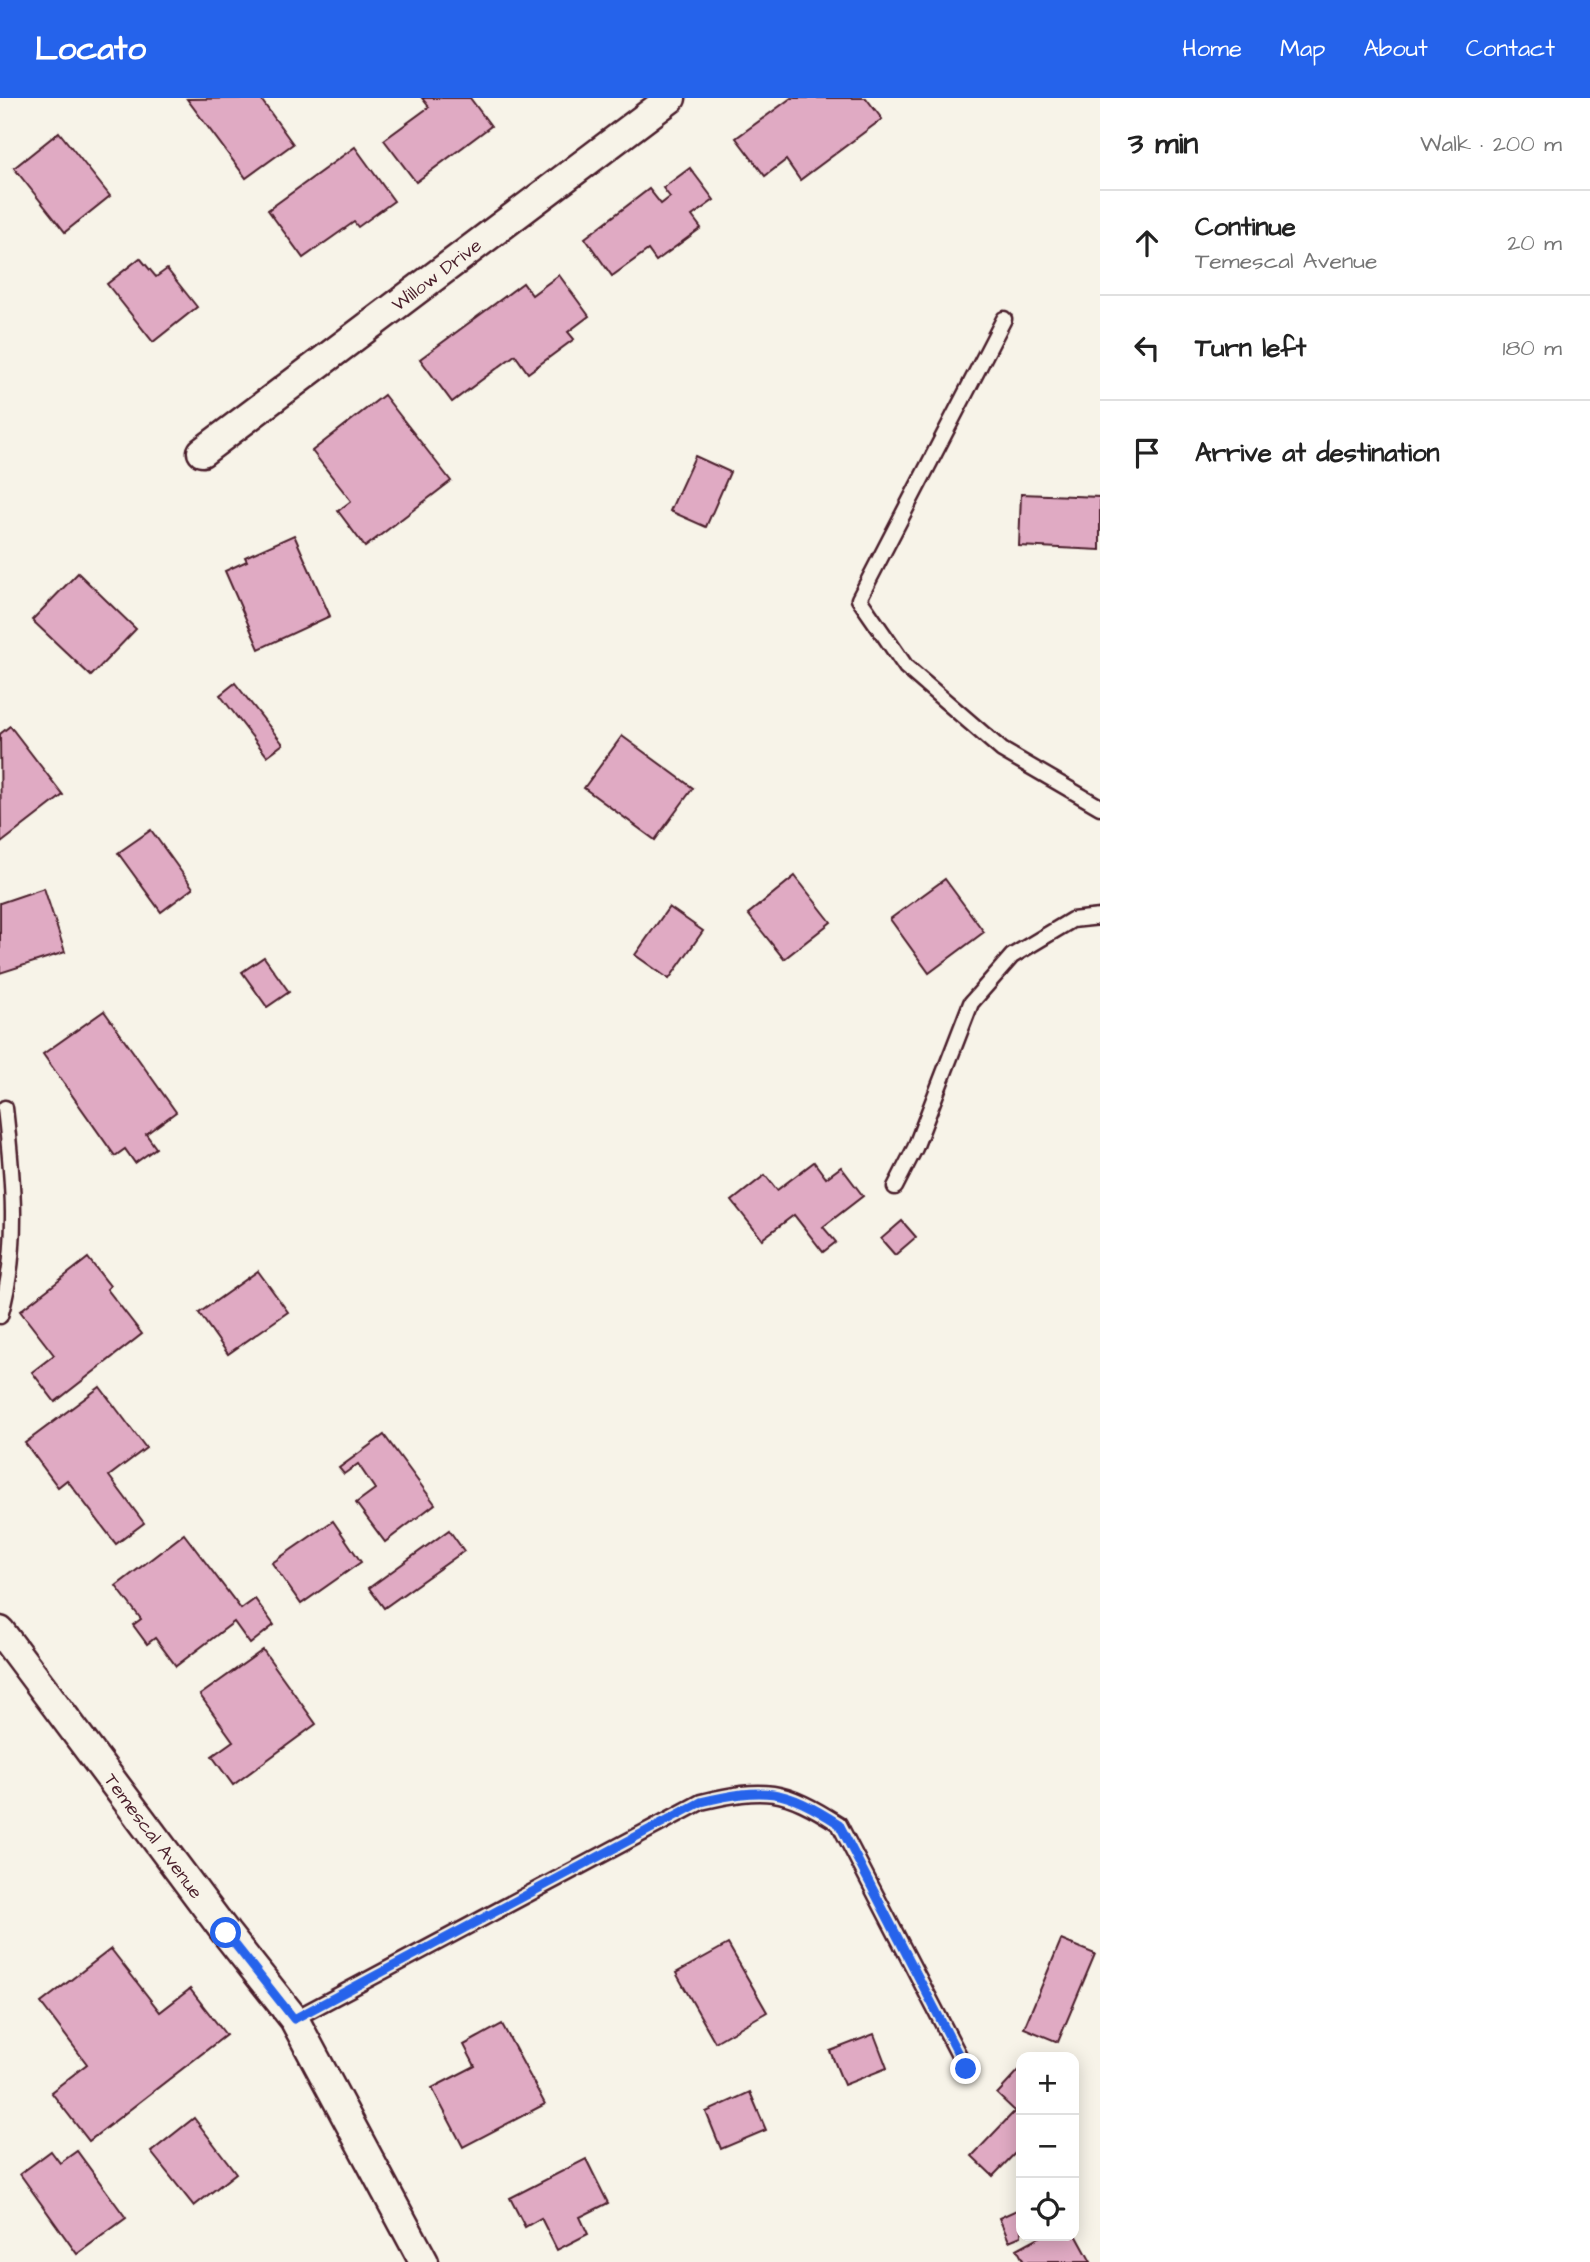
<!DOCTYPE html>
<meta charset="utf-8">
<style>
:root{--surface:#fff;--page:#f2f2f2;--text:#222;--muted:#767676;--line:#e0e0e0;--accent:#2563eb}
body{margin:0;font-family:"Architects Daughter",sans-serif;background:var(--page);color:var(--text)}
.controls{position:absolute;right:21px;bottom:21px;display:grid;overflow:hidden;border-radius:14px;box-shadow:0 4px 18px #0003}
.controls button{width:63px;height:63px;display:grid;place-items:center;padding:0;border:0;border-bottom:2px solid var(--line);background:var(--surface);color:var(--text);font:35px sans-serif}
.stop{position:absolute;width:21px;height:21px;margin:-16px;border:5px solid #2563eb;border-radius:50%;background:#fff}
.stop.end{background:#2563eb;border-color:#fff;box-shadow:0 2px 7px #0008}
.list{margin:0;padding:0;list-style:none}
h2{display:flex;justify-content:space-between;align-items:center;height:91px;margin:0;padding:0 28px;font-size:30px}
h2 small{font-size:23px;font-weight:400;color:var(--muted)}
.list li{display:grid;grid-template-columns:46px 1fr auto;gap:21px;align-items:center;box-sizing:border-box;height:105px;padding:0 28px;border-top:2px solid var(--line)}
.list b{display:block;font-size:26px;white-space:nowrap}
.list p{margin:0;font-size:23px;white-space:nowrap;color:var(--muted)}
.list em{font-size:23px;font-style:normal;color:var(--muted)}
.icon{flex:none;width:38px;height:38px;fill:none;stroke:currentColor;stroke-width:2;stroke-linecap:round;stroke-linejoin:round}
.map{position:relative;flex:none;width:1100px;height:2164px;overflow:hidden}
header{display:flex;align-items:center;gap:42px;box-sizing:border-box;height:98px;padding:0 35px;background:var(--accent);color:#fff}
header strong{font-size:33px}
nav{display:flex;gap:38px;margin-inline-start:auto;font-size:24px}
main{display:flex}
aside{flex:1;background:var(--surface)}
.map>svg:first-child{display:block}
.building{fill:#e0aac3;stroke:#4a1f2b;stroke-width:2}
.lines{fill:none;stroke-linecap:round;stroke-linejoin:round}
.lane-casing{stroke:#4a1f2b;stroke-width:19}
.street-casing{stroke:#4a1f2b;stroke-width:33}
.lane{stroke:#f7f3e8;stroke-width:14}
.street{stroke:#f7f3e8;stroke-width:28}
.route{stroke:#2563eb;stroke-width:9}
.labels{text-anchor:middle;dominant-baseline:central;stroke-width:5;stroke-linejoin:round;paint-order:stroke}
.street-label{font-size:19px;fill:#4a1f2b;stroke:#f7f3e8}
</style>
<header>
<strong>Locato</strong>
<nav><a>Home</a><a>Map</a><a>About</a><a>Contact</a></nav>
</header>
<main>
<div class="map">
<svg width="1100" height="2164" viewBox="0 0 1100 2164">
<rect width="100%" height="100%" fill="#f7f3e8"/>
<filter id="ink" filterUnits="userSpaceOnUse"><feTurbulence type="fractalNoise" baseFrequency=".0143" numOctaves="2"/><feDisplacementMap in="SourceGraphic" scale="14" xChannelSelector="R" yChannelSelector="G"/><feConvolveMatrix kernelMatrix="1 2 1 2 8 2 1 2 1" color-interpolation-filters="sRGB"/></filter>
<g filter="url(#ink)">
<g class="building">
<path d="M 260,0 L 293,46 L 246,80 L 187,1 Z"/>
<path d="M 422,0 L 470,0 L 491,28 L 416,84 L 384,42 L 429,9 Z"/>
<path d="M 791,0 L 866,0 L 882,21 L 800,82 L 786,62 L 765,78 L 736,40 Z"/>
<path d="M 59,34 L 110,98 L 65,134 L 14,70 Z"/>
<path d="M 355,49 L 394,103 L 358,129 L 354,124 L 303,160 L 268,112 Z"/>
<path d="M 690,70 L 714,102 L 692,118 L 701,130 L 656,163 L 648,152 L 612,178 L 585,140 L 649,91 L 661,106 L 670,99 L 663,90 Z"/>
<path d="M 140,160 L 156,179 L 167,171 L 197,209 L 153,244 L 107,186 Z"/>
<path d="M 559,177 L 589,218 L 568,234 L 574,241 L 528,275 L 515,257 L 452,304 L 420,261 L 523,185 L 532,197 Z"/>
<path d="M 384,297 L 451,383 L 365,449 L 338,413 L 351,403 L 312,353 Z"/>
<path d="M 695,358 L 730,374 L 706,429 L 670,413 Z"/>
<path d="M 1021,396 L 1100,399 L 1100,452 L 1019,448 Z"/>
<path d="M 294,437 L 330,518 L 259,551 L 225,473 L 247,463 L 245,459 Z"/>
<path d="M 78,475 L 136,531 L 91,578 L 32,522 Z"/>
<path d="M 235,585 L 283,646 L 267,658 L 220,597 Z"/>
<path d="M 10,628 L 63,697 L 1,745 L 0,636 Z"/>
<path d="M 622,638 L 693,690 L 655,742 L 584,690 Z"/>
<path d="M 151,732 L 193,790 L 161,814 L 118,755 Z"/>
<path d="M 795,778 L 831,824 L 784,861 L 748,816 Z"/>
<path d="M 945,781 L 984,834 L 929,875 L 890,821 Z"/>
<path d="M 44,790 L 65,854 L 0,875 L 0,805 Z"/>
<path d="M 669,809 L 703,833 L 669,881 L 635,857 Z"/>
<path d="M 264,859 L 289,894 L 267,909 L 242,874 Z"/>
<path d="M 104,913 L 176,1014 L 146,1036 L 156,1050 L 135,1065 L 125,1051 L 115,1058 L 43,956 Z"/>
<path d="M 814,1064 L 826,1080 L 841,1069 L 863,1098 L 823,1129 L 836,1144 L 823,1154 L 794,1117 L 762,1141 L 732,1103 L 765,1077 L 777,1092 Z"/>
<path d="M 902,1123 L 916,1139 L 895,1157 L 881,1141 Z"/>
<path d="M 88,1160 L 110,1188 L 107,1191 L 142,1236 L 55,1304 L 32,1274 L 54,1257 L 20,1213 Z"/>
<path d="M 258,1173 L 288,1214 L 228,1256 L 199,1215 Z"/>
<path d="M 100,1289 L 146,1350 L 109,1378 L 144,1425 L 116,1446 L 67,1382 L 58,1389 L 25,1345 Z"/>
<path d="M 384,1337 L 435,1406 L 385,1444 L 356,1405 L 375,1391 L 358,1366 L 344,1376 L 339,1370 Z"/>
<path d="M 333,1423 L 361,1464 L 301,1506 L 272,1465 Z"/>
<path d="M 449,1432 L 464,1453 L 384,1510 L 369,1490 Z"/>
<path d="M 184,1436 L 241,1511 L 255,1501 L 274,1527 L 250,1546 L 234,1524 L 176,1568 L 155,1540 L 147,1546 L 133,1527 L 141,1521 L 116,1488 Z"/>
<path d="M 263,1552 L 316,1626 L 233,1687 L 212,1658 L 233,1643 L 200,1597 Z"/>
<path d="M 1061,1842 L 1095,1856 L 1058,1944 L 1024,1930 Z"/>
<path d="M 728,1846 L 767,1914 L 715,1944 L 676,1875 Z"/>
<path d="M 111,1851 L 160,1914 L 190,1891 L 226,1937 L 89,2043 L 51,1994 L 87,1966 L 41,1905 Z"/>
<path d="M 502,1926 L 545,2006 L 463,2049 L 432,1990 L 475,1968 L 464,1947 Z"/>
<path d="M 874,1936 L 887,1970 L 844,1987 L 830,1953 Z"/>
<path d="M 1021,1970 L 1021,2049 L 993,2078 L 972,2058 L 1015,2013 L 997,1996 Z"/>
<path d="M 750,1994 L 766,2032 L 721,2051 L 706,2014 Z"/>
<path d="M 194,2020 L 236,2075 L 194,2108 L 151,2054 Z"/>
<path d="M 51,2053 L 60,2065 L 77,2053 L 126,2120 L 77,2156 L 20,2076 Z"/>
<path d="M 586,2061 L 608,2105 L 580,2119 L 588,2136 L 557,2152 L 541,2120 L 525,2129 L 510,2100 Z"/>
<path d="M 1021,2110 L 1021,2138 L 1009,2143 L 999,2120 Z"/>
<path d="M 1074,2133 L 1091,2164 L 1024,2164 L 1017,2151 L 1041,2138 L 1074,2138 Z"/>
</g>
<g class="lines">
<g class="lane-casing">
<g id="lane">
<path d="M 1004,221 L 859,501 L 906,569 L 1002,652 L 1100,709"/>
<path d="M 895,1089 L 915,1050 L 971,905 L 1012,858 L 1072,822 L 1100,819"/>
<path d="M 0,1218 C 20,1150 13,1080 5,1010"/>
<path d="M 294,1921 L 701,1704 C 765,1689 783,1690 839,1726 L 966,1971"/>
</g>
</g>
<g class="street-casing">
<g id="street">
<path id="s1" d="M 202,354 L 671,0"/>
<path id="s2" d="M 0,1533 L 226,1835 L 294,1921 L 424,2164"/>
</g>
</g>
<use href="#lane" class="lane"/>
<use href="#street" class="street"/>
</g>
</g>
<g class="lines" filter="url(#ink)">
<path class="route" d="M 226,1835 L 294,1921 L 701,1704 C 765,1689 783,1690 839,1726 L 966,1971"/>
</g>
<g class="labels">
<g class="street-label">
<text stroke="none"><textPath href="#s1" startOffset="294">Willow Drive</textPath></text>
<text stroke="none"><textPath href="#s2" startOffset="256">Temescal Avenue</textPath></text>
</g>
</g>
</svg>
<div class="controls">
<button>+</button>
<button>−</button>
<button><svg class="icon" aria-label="locate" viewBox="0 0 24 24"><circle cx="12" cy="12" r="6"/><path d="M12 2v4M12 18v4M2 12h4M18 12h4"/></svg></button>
</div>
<div class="stop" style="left:226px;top:1835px"></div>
<div class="stop end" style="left:966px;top:1971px"></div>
</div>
<aside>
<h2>3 min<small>Walk · 200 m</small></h2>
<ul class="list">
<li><svg class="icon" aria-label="ahead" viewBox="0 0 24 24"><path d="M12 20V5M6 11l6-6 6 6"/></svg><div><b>Continue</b><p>Temescal Avenue</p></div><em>20 m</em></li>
<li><svg class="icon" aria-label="left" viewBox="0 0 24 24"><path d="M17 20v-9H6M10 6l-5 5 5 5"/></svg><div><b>Turn left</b></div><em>180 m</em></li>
<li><svg class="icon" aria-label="arrive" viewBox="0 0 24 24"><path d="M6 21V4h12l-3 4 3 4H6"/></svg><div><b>Arrive at destination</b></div></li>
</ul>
</aside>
</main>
